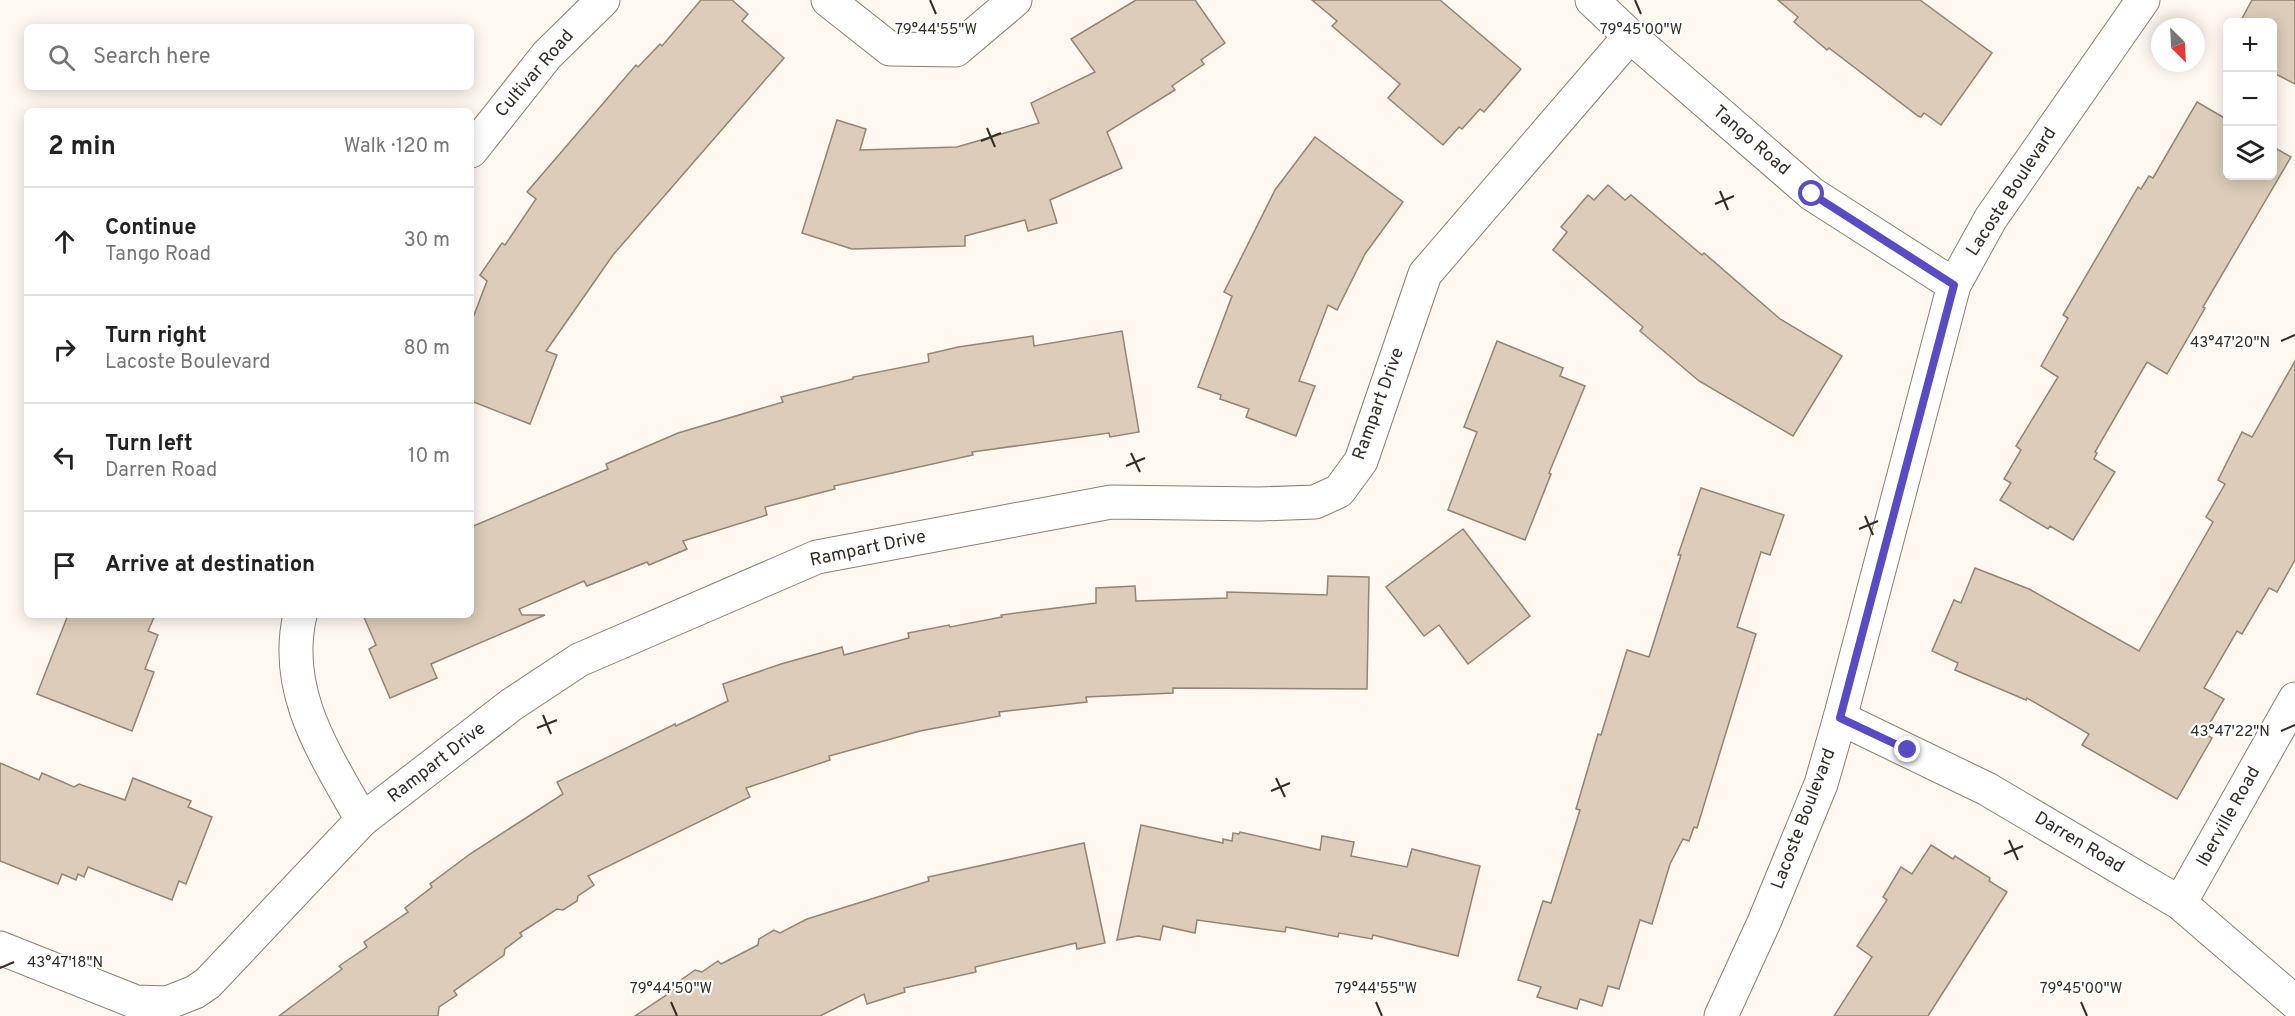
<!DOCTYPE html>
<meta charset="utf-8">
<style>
:root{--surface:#fff;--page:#f6f6f6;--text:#222;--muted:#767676;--line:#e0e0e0}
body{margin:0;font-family:Overpass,sans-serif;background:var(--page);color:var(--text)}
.controls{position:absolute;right:18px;top:18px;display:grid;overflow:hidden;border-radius:9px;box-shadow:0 3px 15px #0003}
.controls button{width:54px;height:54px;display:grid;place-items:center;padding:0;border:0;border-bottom:2px solid var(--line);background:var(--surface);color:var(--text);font:30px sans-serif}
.compass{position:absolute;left:2151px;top:18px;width:54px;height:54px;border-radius:50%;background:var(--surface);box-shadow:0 3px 15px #0003;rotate:156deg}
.stop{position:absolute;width:18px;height:18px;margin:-14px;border:4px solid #574cc3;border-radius:50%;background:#fff}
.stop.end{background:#574cc3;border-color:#fff;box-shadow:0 2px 6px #0008}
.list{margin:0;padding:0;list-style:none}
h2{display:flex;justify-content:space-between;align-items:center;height:78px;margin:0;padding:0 24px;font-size:26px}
h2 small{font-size:20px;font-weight:400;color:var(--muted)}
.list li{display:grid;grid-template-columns:39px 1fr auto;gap:18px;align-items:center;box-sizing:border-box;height:108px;padding:0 24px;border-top:2px solid var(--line)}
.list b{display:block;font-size:22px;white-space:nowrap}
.list p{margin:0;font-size:20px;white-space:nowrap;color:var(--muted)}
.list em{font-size:20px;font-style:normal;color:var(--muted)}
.icon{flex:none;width:33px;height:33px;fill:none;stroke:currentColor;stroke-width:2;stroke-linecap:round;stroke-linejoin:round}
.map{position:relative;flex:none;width:2295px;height:1016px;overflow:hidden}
.search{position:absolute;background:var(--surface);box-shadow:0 3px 15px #0003;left:24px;top:24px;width:450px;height:66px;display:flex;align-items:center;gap:15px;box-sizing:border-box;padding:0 21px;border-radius:9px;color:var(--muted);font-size:22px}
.panel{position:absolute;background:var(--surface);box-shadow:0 3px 15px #0003;left:24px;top:108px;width:450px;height:510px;border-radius:9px}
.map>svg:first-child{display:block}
.building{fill:#dcccb9;stroke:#938473;stroke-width:1.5}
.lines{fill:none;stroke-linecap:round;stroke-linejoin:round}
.minor-casing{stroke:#8e7f6e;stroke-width:35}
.minor{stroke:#fff;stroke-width:33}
.route{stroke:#574cc3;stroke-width:8}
.ticks{fill:none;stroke:#332c25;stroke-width:2}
.labels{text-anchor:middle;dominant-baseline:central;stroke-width:4.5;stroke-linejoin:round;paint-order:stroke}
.street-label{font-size:18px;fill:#332c25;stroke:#fff}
.ticks-label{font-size:15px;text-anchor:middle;fill:#332c25;stroke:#fff;stroke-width:4.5;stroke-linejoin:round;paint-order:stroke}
</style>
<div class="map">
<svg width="2295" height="1016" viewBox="0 0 2295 1016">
<rect width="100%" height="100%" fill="#fef8f0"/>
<g class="building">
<path d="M 701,0 L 732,0 L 748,14 L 742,21 L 784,58 L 613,255 L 546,351 L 557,355 L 530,424 L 471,401 L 471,323 L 487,281 L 480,275 L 502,243 L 505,245 L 536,199 L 527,192 L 636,65 L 638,67 L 660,44 L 662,46 Z"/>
<path d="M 1136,0 L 1195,0 L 1225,43 L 1201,60 L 1204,64 L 1172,86 L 1175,90 L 1107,132 L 1122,168 L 1050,200 L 1057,223 L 1028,231 L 1025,220 L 965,236 L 965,246 L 852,249 L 802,233 L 837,120 L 866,129 L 860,150 L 957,147 L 1039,123 L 1031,103 L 1095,72 L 1071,39 Z"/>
<path d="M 1312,0 L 1440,0 L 1521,69 L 1484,112 L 1480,109 L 1462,129 L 1459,127 L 1443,145 L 1388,98 L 1400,84 L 1332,26 L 1337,21 Z"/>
<path d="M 1778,0 L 1920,0 L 1992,53 L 1941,125 L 1924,113 L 1921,117 L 1918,116 L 1829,48 L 1827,50 L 1794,22 L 1798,17 Z"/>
<path d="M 2252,0 L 2295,0 L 2295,84 L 2272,72 L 2272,22 L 2240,22 Z"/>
<path d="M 2197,102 L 2228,120 L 2228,176 L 2272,176 L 2272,146 L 2291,157 L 2203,307 L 2205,308 L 2167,374 L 2147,362 L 2095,452 L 2097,453 L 2094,459 L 2115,472 L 2073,540 L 2050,526 L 2048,529 L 2000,500 L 2011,483 L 2004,479 L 2021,450 L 2016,446 L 2058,377 L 2041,366 L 2068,318 L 2063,315 L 2138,187 L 2141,189 L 2149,176 L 2153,178 Z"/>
<path d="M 1315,137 L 1403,202 L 1365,254 L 1337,310 L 1328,305 L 1299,381 L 1315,386 L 1296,436 L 1246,417 L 1249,409 L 1220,399 L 1221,395 L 1198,387 L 1232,296 L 1224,292 L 1275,190 Z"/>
<path d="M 1608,185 L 1625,200 L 1631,195 L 1702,255 L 1704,253 L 1780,319 L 1842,356 L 1793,436 L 1699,381 L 1640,331 L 1643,327 L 1553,250 L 1567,232 L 1561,227 L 1588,195 L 1594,200 Z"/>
<path d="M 1122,331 L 1139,432 L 1110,437 L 1109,433 L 972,452 L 973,455 L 834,486 L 835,489 L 765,507 L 767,515 L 683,541 L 687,549 L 649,565 L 647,562 L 587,586 L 584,581 L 519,609 L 522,615 L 545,615 L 431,664 L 437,678 L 390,698 L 369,649 L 376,645 L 363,615 L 471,615 L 471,527 L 608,469 L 606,464 L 678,433 L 783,402 L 781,397 L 853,379 L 853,377 L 929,362 L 928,354 L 958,347 L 1033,336 L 1034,346 Z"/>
<path d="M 1497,341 L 1563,368 L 1560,376 L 1585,386 L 1549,473 L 1551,474 L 1525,540 L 1448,510 L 1477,432 L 1464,427 Z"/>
<path d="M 2295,361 L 2295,560 L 2277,592 L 2269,588 L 2242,634 L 2237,631 L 2204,688 L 2224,699 L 2204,733 L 2212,738 L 2177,799 L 2082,745 L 2089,734 L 2027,698 L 2026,700 L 1955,670 L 1958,663 L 1932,651 L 1954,600 L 1961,603 L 1975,568 L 2029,589 L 2139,651 L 2213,522 L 2206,517 L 2225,484 L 2218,480 L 2242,432 L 2252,437 Z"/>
<path d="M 1701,488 L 1784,515 L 1770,555 L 1761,552 L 1737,627 L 1756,634 L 1697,828 L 1694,827 L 1689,841 L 1683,839 L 1670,864 L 1652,924 L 1640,920 L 1619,989 L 1608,986 L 1602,1006 L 1580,999 L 1577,1009 L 1537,997 L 1541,987 L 1518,980 L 1543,901 L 1551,903 L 1580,810 L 1576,809 L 1598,734 L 1601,735 L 1627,650 L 1649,657 L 1681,555 L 1678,555 Z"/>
<path d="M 1463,529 L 1530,616 L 1468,664 L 1439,625 L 1424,636 L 1386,587 Z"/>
<path d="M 1328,576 L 1369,577 L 1367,689 L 1173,688 L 1173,693 L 1086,697 L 1087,702 L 999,712 L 1000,716 L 920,731 L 829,756 L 830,760 L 746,788 L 750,797 L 588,876 L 594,885 L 578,896 L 577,901 L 563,910 L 557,909 L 520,933 L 522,936 L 505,949 L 504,955 L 454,991 L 457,995 L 439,1007 L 438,1016 L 279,1016 L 342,969 L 339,966 L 367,947 L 364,942 L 408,912 L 405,908 L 432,887 L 430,884 L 470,854 L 563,794 L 557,782 L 675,724 L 676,726 L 728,701 L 723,684 L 781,664 L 842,647 L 844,655 L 909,638 L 908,633 L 949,625 L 950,627 L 1002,617 L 1001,615 L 1096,603 L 1096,588 L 1135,586 L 1136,601 L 1227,598 L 1227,592 L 1327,595 Z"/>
<path d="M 68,615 L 155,615 L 148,631 L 158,635 L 145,669 L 154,672 L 132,731 L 37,694 Z"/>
<path d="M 0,763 L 39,780 L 42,773 L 74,787 L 79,784 L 125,800 L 133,778 L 191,801 L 188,807 L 212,817 L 186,884 L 179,881 L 172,900 L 88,867 L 84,877 L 78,874 L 76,880 L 62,874 L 58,884 L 0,861 Z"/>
<path d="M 1141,825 L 1223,843 L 1223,839 L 1232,841 L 1233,833 L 1239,834 L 1240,832 L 1320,850 L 1322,836 L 1354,842 L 1351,856 L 1407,867 L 1412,849 L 1480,866 L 1458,956 L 1373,935 L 1372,939 L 1339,933 L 1338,937 L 1286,927 L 1285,932 L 1197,920 L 1195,933 L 1163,926 L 1160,940 L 1138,936 L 1117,940 Z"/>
<path d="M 1084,843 L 1105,943 L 1077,949 L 1076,943 L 975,967 L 976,972 L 904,988 L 905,992 L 867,1004 L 864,994 L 820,1016 L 635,1016 L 681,985 L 681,980 L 695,970 L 702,972 L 718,961 L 721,964 L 758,945 L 759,939 L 774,930 L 780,933 L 807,919 L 929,881 L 928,877 Z"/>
<path d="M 1931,845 L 1953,859 L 1955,856 L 1990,878 L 1989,881 L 2007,892 L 1928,1016 L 1834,1016 L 1872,957 L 1857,946 L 1887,900 L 1883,897 L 1901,867 L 1912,874 Z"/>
</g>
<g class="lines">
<g class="minor-casing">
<g id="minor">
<path d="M 828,0 L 890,49 L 956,50 L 1015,0"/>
<path d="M 1592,0 L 1630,36 L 1812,194 L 1954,285"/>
<path d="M 471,151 L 547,55 L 603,0"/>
<path d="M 300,615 C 282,693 326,755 362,820"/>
<path d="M 1840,718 L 1987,789 L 2180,903 L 2295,1002"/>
<path d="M 2180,903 L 2295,699"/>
<path d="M 0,948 L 136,1002 L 167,1003 L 195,992 L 208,983 L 362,820 L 511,705 L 579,660 L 817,557 L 1111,502 L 1260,504 L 1315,502 L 1339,491 L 1361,461 L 1425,274 L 1630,36"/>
<path d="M 1721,1016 L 1765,920 L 1821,784 L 1840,718 L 1954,285 L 1991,218 L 2143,0"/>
</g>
</g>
<use href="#minor" class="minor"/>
</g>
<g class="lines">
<path class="route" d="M 1812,194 L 1954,285 L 1840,718 L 1908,750"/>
</g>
<path class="ticks" d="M 930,0 L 936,14M 1635,0 L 1641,14M 987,128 L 995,147M 981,141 L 1001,133M 1720,191 L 1728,210M 1715,204 L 1734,196M 2281,341 L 2295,335M 1131,453 L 1140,472M 1126,466 L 1145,458M 1865,516 L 1873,535M 1859,529 L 1878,521M 543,715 L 551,734M 537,728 L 557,720M 2281,731 L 2295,725M 1276,778 L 1285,797M 1271,791 L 1290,783M 2009,840 L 2018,860M 2004,854 L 2023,846M 0,968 L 14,962M 671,1002 L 677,1016M 1376,1002 L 1382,1016M 2081,1002 L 2087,1016"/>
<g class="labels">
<g class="street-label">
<text transform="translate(535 74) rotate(-49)">Cultivar Road</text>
<text transform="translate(1751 141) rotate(41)">Tango Road</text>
<text transform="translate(2012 192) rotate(-57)">Lacoste Boulevard</text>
<text transform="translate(1379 404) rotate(-70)">Rampart Drive</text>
<text transform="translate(868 549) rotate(-12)">Rampart Drive</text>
<text transform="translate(437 763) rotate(-38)">Rampart Drive</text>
<text transform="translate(2229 817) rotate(-61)">Iberville Road</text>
<text transform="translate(1804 819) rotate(-69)">Lacoste Boulevard</text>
<text transform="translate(2079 843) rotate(31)">Darren Road</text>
</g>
</g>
<g class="ticks-label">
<text x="936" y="34">79°44'55"W</text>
<text x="1641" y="34">79°45'00"W</text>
<text x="2230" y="347">43°47'20"N</text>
<text x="2230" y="736">43°47'22"N</text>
<text x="65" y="967">43°47'18"N</text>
<text x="671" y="993">79°44'50"W</text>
<text x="1376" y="993">79°44'55"W</text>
<text x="2081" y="993">79°45'00"W</text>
</g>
</svg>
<div class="controls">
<button>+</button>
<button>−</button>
<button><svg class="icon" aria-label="layers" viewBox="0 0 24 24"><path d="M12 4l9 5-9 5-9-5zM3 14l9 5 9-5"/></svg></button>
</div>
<svg class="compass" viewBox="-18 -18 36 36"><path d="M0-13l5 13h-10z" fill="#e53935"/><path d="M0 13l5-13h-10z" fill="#767676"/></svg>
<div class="stop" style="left:1812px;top:194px"></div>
<div class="stop end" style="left:1908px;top:750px"></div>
<div class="search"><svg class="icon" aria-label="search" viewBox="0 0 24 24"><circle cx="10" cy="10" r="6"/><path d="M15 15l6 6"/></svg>Search here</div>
<section class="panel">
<h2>2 min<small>Walk · 120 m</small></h2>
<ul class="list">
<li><svg class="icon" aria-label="ahead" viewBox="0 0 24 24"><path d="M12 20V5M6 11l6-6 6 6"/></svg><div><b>Continue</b><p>Tango Road</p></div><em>30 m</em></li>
<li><svg class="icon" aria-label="right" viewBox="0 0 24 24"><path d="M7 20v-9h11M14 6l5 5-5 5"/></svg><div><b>Turn right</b><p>Lacoste Boulevard</p></div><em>80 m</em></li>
<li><svg class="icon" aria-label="left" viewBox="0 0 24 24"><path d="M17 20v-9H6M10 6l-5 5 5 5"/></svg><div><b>Turn left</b><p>Darren Road</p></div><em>10 m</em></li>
<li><svg class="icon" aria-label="arrive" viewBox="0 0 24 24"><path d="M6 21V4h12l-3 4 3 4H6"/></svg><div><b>Arrive at destination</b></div></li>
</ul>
</section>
</div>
